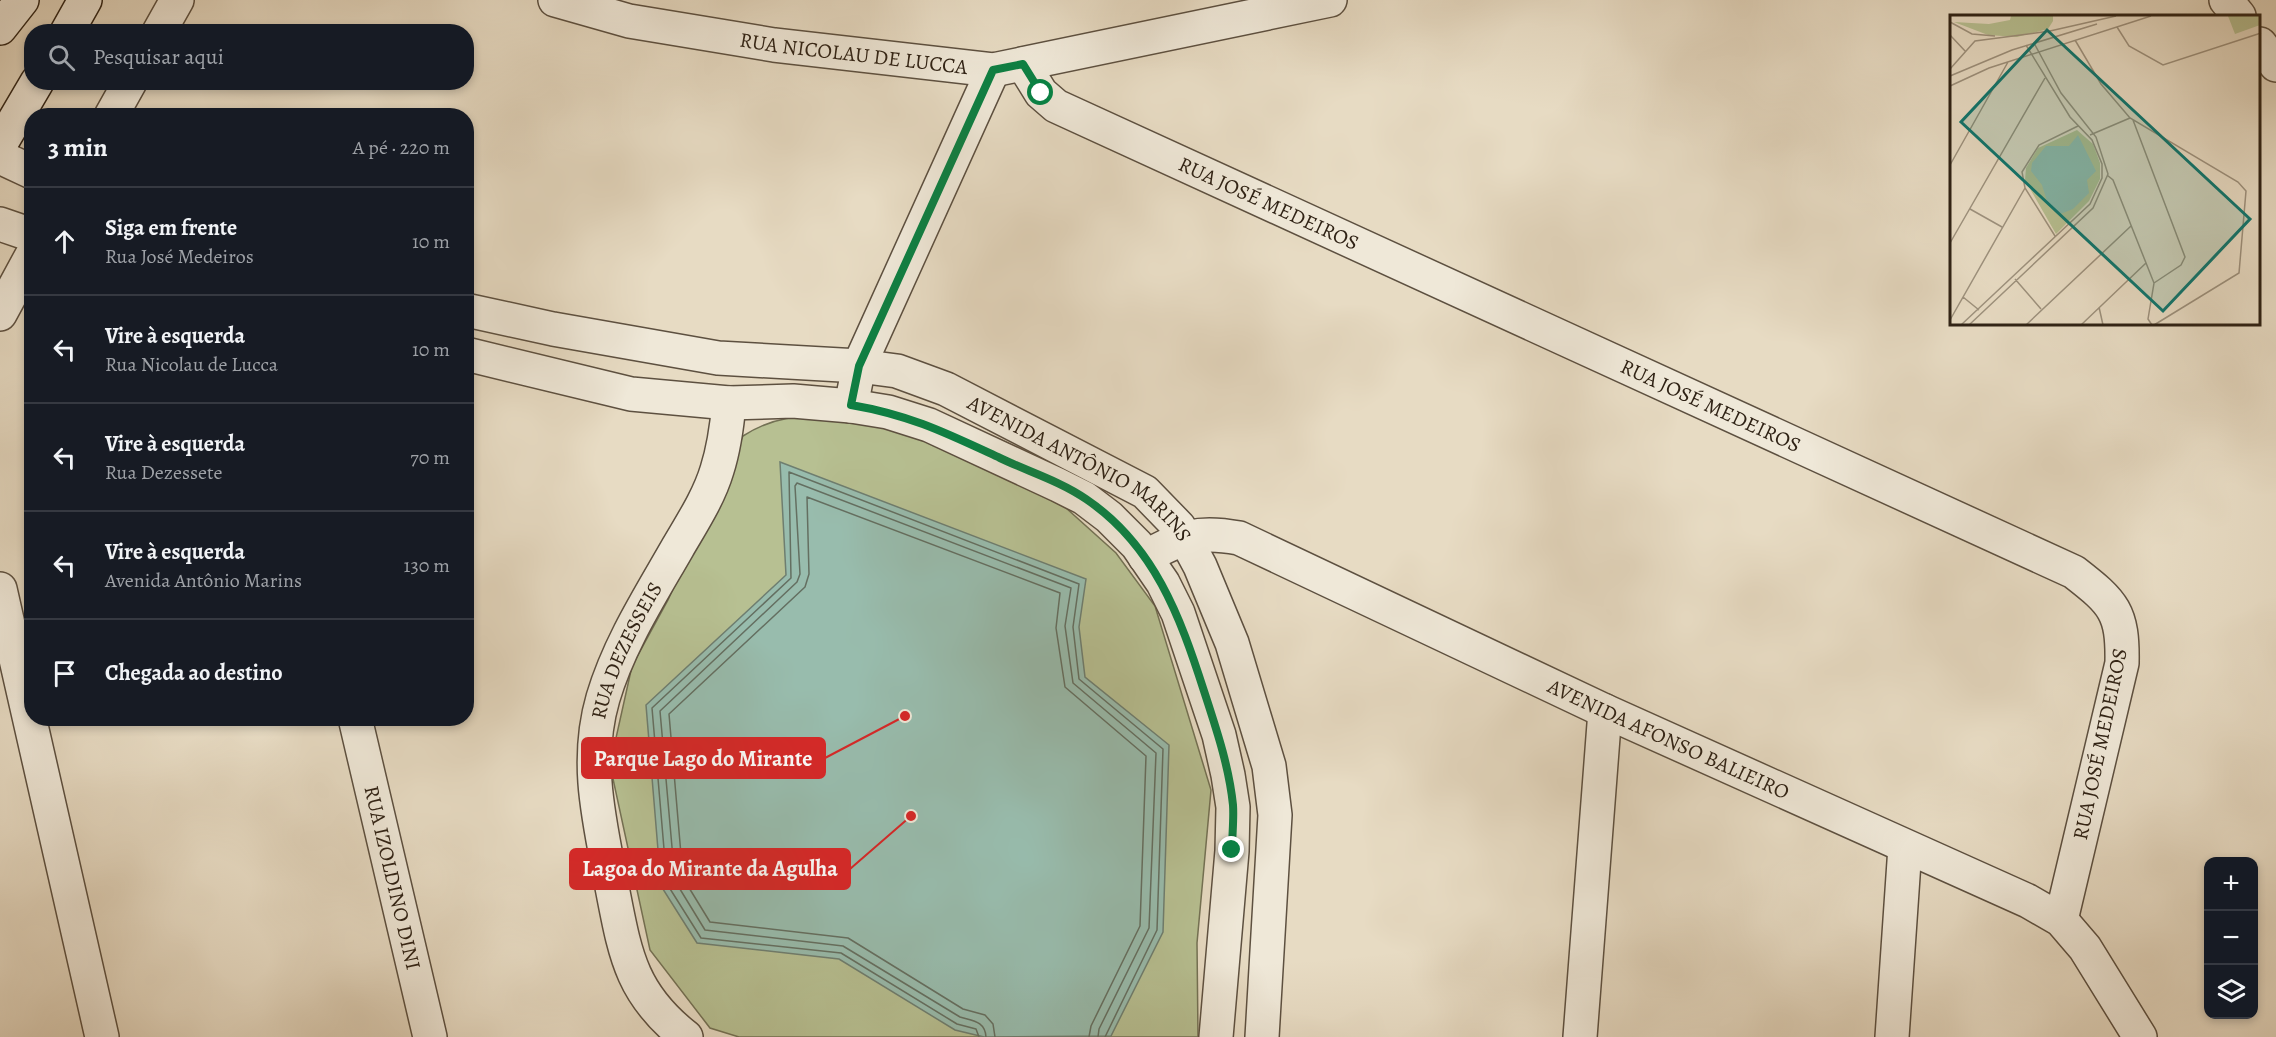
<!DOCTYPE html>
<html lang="pt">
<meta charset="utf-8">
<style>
:root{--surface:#171b24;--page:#20242c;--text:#f1f3f6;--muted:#9ea1a6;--line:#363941}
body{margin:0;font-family:Alegreya,serif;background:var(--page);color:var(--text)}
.controls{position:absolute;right:18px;bottom:18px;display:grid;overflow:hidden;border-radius:12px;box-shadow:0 3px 9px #0003}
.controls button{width:54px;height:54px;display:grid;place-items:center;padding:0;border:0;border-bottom:2px solid var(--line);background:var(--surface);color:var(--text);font:30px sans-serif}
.stop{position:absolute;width:18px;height:18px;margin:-14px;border:4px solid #0b8043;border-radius:50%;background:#fff}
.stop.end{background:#0b8043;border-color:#fff;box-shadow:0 2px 6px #0008}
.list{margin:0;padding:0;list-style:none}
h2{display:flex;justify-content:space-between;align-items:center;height:78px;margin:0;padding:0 24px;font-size:26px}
h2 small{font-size:20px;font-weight:400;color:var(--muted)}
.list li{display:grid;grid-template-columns:39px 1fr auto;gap:18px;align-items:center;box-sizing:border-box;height:108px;padding:0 24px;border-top:2px solid var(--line)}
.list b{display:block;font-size:22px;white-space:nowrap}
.list p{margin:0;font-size:20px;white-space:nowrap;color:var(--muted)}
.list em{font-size:20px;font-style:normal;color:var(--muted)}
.icon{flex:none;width:33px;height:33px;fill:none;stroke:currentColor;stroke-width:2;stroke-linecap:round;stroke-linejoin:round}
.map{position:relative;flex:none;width:2276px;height:1037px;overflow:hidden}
.search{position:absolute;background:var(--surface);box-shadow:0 3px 9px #0003;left:24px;top:24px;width:450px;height:66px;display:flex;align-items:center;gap:15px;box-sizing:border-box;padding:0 21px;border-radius:24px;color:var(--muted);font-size:22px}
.panel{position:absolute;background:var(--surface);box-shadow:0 3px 9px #0003;left:24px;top:108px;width:450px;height:618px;border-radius:24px}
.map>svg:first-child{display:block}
.green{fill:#b7c092;stroke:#737154;stroke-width:1.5}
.water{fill:#98bcad;stroke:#6e7e70;stroke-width:1.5}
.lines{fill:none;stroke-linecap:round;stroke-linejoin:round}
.shore{stroke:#646f61;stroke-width:1.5}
.minor-casing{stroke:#5d5040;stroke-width:36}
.tertiary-casing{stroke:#5d5040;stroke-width:36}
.secondary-casing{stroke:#2f2215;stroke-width:36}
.minor{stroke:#efe8d8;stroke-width:33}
.tertiary{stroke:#efe8d8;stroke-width:33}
.secondary{stroke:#efe8d8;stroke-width:33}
.route{stroke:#0b8043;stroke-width:8}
.labels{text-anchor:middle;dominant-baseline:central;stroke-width:5;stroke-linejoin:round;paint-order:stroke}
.street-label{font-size:21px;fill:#2f2215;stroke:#efe8d8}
.inset-road{fill:none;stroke:#9d917d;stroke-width:1.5}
.view{fill:#0f766e;fill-opacity:0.15;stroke:#0f766e;stroke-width:3}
.inset-edge{fill:none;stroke:#2f2215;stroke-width:3}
.leader{fill:none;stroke:#d62828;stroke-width:2}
.callout-dot{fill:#d62828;stroke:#efe8d8;stroke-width:2}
.callout{fill:#d62828;stroke:#d62828;stroke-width:2}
.callout-label{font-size:22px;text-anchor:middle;font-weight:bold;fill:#fff}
</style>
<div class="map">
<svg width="2276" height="1037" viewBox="0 0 2276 1037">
<rect width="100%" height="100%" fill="#e7dbc3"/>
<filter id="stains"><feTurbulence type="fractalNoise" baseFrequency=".00333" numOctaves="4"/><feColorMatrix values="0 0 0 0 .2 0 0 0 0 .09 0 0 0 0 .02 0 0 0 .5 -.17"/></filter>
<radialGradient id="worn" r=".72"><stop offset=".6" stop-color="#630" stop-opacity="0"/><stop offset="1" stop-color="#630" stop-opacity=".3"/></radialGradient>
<path class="green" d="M 838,416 L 919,432 L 1066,508 L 1116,553 L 1155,606 L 1211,790 L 1197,943 L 1198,1037 L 739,1037 L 710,1028 L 650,950 L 610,765 L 632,666 L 668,600 L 743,436 C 776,415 800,416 838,416 Z"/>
<path class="water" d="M 780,462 L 1086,579 L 1079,627 L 1085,677 L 1169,745 L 1163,932 L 1111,1036 L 984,1037 L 955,1030 L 839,959 L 697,943 L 661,886 L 646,705 L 786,575 Z"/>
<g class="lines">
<g class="shore">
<path d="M 979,1037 L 976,1029 L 957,1024 L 841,953 L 701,938 L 667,884 L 652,708 L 791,578 L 789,472 L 1079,584 L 1073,627 L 1079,679 L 1163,749 L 1157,930 L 1105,1037"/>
<path d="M 986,1037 C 985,1021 973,1021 960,1017 L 843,946 L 705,930 L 675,881 L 660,711 L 797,582 L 800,574 L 795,486 L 797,483 L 1071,588 L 1065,626 L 1073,683 L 1156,753 L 1149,928 L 1099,1029 L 1098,1037"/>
<path d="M 995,1037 L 993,1024 L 985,1015 L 963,1009 L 848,938 L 710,922 L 683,878 L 669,714 L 805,587 L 809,574 L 807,497 L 1060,593 L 1056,628 L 1065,687 L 1146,756 L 1140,926 L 1091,1026 L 1089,1037"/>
</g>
<g class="minor-casing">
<g id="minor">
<path id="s1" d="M 555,0 L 629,21 L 774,45 L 993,70 L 1330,0"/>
<path d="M 2226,0 L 2239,16"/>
<path d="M 159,32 L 177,0"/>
<path d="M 2260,44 L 2276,65"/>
<path id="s2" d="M 1023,64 L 1041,93 L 1056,106 L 2074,572 C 2114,603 2123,612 2122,663 L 2061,920"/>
<path d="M 111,116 L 130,82"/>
<path d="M 0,314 L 32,255"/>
<path d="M 851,406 L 859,366 L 993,70"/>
<path id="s3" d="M 1145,557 C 1183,537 1196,530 1239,538 L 1605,711 L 2028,901 L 2061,920 L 2085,948 L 2140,1037"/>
<path d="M 0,589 L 102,1037"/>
<path id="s4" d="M 355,718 L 430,1037"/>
<path id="s5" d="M 686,1037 C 630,993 625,953 612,887 C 600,823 584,763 603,698 C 619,644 650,596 678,547 C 692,523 709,497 717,470 C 724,448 727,426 729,403"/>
<path d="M 1580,1037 L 1605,711"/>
<path d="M 1892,1037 L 1905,847"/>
</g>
</g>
<g class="tertiary-casing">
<g id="tertiary">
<path d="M 0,157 L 32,172"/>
<path d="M 0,224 L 32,235"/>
<path id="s6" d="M 466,310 L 553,329 L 718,358 L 859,366 L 897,371 L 946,389 L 1145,492 L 1179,527 L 1200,566 L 1232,643 L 1269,766 L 1275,815 L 1262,1037"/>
<path d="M 466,354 L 631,394 L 729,403 L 793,401 L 851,406 L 888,412 L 929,425 L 1058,485 L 1084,498 L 1109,517 L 1137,545 L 1163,583 L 1178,613 L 1219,735 L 1228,775 L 1233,807 L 1232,851 L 1216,1037"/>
</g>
</g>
<g class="secondary-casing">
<g id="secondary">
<path d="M 0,28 L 22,0"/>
<path d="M 67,32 L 85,0"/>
<path d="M 0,145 L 37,82"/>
</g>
</g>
<use href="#minor" class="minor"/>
<use href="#tertiary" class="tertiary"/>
<use href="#secondary" class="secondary"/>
</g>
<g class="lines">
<path class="route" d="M 1041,93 L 1023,64 L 993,70 L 859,366 L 851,405 C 910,415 946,433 1000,458 C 1027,471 1060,481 1086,499 C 1154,545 1180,616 1204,691 C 1216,728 1229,766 1233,805 C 1234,820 1232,836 1232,850"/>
</g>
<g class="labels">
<g class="street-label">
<text stroke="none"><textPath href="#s1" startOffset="304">RUA NICOLAU DE LUCCA</textPath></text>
<text stroke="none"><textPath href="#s2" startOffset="288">RUA JOSÉ MEDEIROS</textPath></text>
<text stroke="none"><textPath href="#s2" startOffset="774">RUA JOSÉ MEDEIROS</textPath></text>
<text stroke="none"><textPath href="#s6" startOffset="645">AVENIDA ANTÔNIO MARINS</textPath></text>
<text stroke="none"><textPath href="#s5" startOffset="416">RUA DEZESSEIS</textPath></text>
<text stroke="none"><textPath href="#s3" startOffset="573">AVENIDA AFONSO BALIEIRO</textPath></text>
<text transform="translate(2100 744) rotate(-78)">RUA JOSÉ MEDEIROS</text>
<text stroke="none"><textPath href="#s4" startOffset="164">RUA IZOLDINO DINI</textPath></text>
</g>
</g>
<g transform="translate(1950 15)">
<rect width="310" height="310" fill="#e7dbc3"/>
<path d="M 278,1 L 310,1 L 310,10 L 285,19 Z" fill="#b7c092"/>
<path d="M 61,1 L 103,1 L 103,6 L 98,14 L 67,22 L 38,20 L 4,7 L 39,9 L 60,5 ZM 127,115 L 143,129 L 150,148 L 150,164 L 139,186 L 106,219 L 75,165 L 76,153 L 88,133 Z" fill="#b7c092"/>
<path d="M 128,120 L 146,156 L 137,165 L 139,178 L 123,194 L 110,199 L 97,186 L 92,170 L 81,156 L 82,148 L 96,131 L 119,131 Z" fill="#98bcad"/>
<path class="inset-road" d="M 0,7 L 22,19 L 45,21M 167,12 L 179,31 L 213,50 L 311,18M 0,20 L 16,37M 125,25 L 151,69 L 180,103 L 288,167 L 296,176 L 289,258 L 204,310M 0,54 L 25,26 L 100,16 L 166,1M 0,61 L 62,35 L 147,9M 0,71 L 39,53 L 201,1M 183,105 L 235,242 L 231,250 L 204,268M 140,120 L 180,103M 0,150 L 58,47M 157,160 L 163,165 L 204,268 L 198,304 L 202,310M 20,194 L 52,212M 105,221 L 75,173 L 72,157 L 89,130 L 128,111M 0,228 L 95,63M 65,264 L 91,294M 13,282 L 29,295M 149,292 L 153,310M 0,305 L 75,173M 11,310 L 140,189 L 152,163 L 152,149 L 142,125 L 120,102 L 76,30M 19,310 L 143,193 L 158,159 L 146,122 L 111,78 L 84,28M 76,310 L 181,211M 131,310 L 196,248"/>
<path class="view" d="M 97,15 L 300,204 L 213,296 L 11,107 Z"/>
<rect width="310" height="310" class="inset-edge"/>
</g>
<path class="leader" d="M905 716L825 758M911 816L850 869"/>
<g class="callout-dot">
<circle cx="905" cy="716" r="6"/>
<circle cx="911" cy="816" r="6"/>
</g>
<g class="callout">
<rect x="582" y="738" width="243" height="40" rx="6"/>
<rect x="570" y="849" width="280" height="40" rx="6"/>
</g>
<g class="callout-label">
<text x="703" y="766">Parque Lago do Mirante</text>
<text x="710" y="876">Lagoa do Mirante da Agulha</text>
</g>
<rect width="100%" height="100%" filter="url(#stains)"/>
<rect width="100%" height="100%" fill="url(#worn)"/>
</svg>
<div class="controls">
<button>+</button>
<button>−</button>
<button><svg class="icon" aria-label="layers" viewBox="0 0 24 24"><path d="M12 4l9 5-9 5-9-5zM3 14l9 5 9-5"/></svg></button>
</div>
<div class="stop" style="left:1041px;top:93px"></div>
<div class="stop end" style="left:1232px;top:850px"></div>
<div class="search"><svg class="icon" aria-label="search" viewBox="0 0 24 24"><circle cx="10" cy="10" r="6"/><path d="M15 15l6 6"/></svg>Pesquisar aqui</div>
<section class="panel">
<h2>3 min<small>A pé · 220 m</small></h2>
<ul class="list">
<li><svg class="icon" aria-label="ahead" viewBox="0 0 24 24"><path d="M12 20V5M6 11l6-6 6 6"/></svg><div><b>Siga em frente</b><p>Rua José Medeiros</p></div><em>10 m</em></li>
<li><svg class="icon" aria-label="left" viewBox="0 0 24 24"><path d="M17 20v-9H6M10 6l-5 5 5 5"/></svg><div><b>Vire à esquerda</b><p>Rua Nicolau de Lucca</p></div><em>10 m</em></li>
<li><svg class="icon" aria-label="left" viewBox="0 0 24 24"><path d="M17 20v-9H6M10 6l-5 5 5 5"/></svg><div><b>Vire à esquerda</b><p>Rua Dezessete</p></div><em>70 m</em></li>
<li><svg class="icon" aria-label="left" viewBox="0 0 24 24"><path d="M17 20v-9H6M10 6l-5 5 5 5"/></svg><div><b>Vire à esquerda</b><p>Avenida Antônio Marins</p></div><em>130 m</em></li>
<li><svg class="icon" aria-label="arrive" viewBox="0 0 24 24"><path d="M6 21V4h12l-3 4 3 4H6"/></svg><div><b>Chegada ao destino</b></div></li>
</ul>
</section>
</div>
